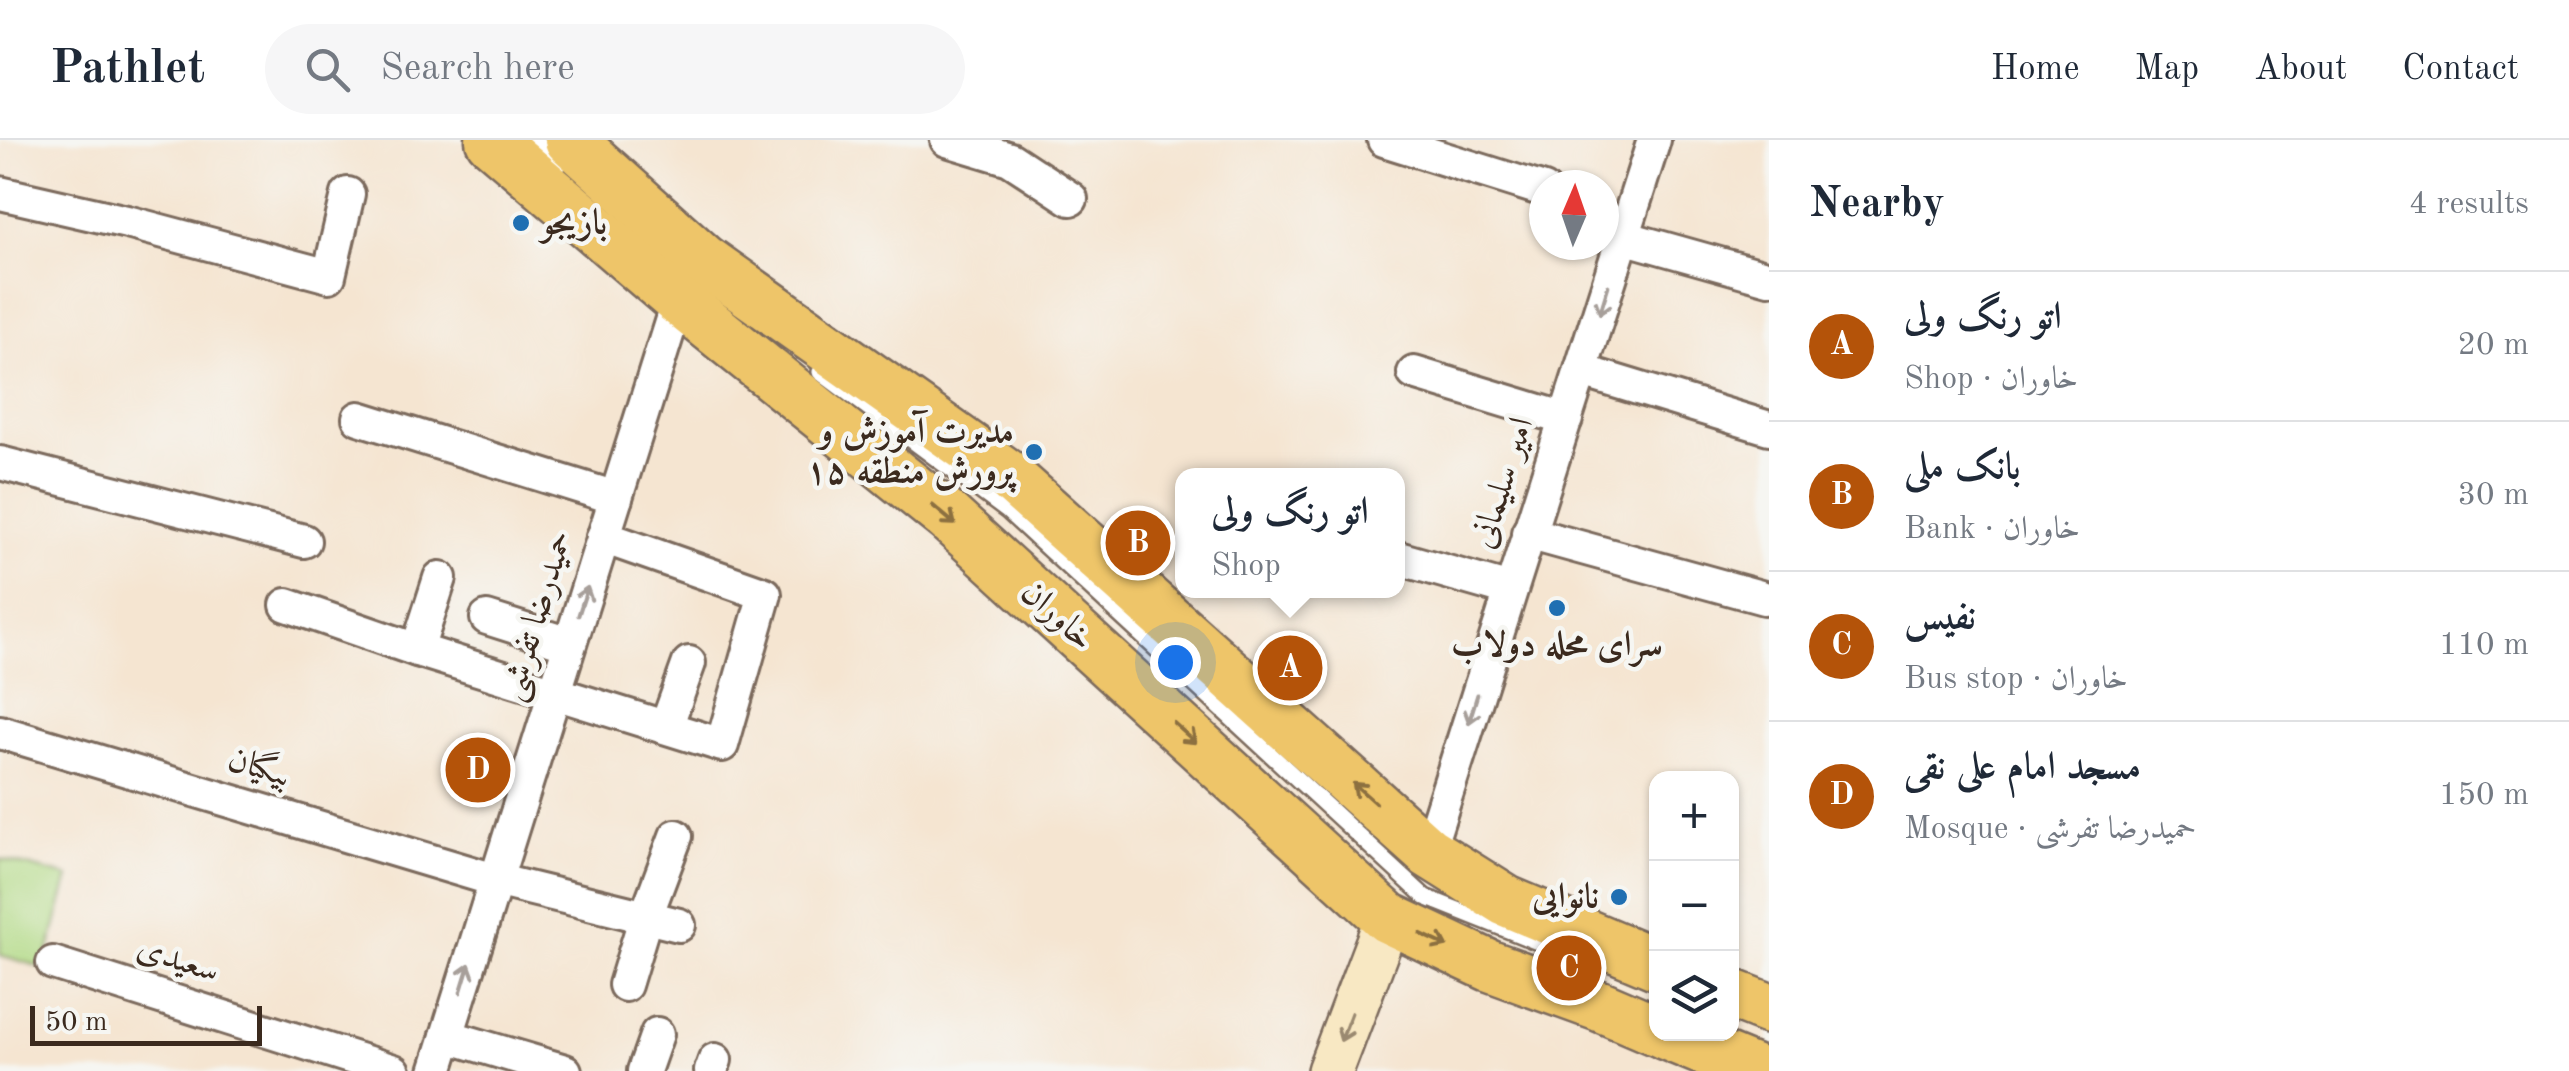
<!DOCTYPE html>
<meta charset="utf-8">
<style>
:root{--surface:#fff;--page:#f6f6f7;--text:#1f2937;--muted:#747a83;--line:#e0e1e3;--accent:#b45309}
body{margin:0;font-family:"Old Standard TT",Amiri,serif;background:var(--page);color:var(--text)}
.controls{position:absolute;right:30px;bottom:30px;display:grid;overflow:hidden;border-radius:20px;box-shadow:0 2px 8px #0004}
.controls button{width:90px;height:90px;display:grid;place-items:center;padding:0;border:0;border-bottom:2px solid var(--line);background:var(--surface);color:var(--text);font:50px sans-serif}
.compass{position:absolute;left:1529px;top:30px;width:90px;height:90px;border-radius:50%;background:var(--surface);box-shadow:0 2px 8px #0004;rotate:2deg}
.scale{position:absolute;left:30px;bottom:25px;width:232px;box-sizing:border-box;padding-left:10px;border:5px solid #3b2a1e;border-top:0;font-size:28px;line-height:35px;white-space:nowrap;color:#3b2a1e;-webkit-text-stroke:8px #f6f6f2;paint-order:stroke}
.you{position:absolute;left:1175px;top:522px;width:35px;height:35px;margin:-25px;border:8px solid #fff;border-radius:50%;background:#1a73e8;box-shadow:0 0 0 15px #1a73e833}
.badge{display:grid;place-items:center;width:65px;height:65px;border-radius:50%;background:var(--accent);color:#fff;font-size:32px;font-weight:700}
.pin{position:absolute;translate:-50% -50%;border:5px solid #fff;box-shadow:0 2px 10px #0006}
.popup{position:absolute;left:1175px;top:328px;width:230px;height:130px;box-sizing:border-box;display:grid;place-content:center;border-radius:20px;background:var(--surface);filter:drop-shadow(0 2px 8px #0005);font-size:32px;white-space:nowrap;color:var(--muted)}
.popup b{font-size:38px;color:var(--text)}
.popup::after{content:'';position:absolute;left:50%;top:100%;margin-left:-20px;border:20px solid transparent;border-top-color:var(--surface)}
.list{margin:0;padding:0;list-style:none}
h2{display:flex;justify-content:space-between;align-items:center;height:130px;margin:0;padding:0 40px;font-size:42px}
h2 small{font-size:32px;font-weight:400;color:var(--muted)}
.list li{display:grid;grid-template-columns:65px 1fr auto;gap:30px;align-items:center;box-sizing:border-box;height:150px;padding:0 40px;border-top:2px solid var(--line)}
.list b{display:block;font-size:38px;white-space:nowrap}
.list p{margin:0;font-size:32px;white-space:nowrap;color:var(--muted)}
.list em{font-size:32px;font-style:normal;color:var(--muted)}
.icon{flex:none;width:55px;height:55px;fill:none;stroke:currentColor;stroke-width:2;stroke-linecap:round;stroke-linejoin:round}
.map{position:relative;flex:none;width:1769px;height:931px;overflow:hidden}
header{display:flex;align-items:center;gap:60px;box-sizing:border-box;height:140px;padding:0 50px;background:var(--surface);border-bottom:2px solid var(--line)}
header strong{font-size:48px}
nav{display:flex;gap:55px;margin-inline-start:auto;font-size:35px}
.search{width:700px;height:90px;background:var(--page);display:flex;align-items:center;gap:25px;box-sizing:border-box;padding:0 35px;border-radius:55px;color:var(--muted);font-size:38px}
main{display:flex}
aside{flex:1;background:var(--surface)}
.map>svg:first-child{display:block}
.green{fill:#b0d983;stroke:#768250;stroke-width:2.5}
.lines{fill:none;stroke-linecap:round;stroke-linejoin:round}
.lane-casing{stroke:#7c6b5d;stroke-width:20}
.street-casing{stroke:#7c6b5d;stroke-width:38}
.secondary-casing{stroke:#7c6b5d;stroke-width:50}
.primary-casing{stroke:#7c6b5d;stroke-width:55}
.lane{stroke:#fff;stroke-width:15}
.street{stroke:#fff;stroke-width:32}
.secondary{stroke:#f8e8c3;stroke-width:45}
.primary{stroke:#eec569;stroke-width:50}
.oneway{stroke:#a79f9a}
.oneway2{stroke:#8c7040}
.oneway3{stroke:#9a8970}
.poi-dot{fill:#1f6fb2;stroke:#f6f6f2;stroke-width:4}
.labels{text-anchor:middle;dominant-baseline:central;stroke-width:9;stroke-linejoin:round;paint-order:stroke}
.poi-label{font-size:35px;font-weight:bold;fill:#3b2a1e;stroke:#f6f6f2;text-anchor:end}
.street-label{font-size:35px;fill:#3b2a1e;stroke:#f6f6f2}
</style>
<header>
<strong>Pathlet</strong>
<div class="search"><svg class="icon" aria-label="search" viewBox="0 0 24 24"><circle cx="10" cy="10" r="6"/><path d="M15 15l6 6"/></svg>Search here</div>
<nav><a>Home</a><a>Map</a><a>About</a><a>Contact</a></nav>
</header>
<main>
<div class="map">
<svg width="1769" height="931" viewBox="0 0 1769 931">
<rect width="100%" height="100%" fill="#f6f6f2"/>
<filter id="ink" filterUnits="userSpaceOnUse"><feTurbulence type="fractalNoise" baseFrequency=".01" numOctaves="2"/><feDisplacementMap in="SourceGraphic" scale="20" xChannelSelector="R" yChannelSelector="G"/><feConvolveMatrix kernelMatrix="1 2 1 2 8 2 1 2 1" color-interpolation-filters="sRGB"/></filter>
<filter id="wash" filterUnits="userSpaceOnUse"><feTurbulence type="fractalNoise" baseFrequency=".0048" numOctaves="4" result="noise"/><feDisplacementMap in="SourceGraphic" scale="40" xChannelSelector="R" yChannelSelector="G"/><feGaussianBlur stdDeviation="2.25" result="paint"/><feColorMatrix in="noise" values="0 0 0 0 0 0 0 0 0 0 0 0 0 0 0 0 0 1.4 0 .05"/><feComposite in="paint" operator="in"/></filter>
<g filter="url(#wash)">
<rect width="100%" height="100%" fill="#f5e5d1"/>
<path class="green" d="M 0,719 L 69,737 L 44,828 L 0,815 Z"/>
</g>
<g filter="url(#ink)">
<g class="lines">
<g class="lane-casing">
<g id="lane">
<path d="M 535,0 L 561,23"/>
<path d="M 820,232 L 1007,371 L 1425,757 L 1588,822"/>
</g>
</g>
<g class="street-casing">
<g id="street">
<path d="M 947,0 L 1010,19 L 1071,59"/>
<path d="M 1384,0 L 1544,50"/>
<path d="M 0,53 L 127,82 L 329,136 L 348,54"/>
<path d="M 1623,97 L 1769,138"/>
<path d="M 1582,231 L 1769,288"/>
<path d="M 1414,233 L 1566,279"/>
<path d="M 359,278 L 616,358"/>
<path d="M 0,323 L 304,401"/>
<path d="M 1528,393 L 1764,458"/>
<path d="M 1398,418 L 1510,450"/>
<path d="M 287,465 L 417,510 L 722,605 L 765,454 L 603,397"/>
<path d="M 487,478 L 569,504"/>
<path d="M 417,510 L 440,438"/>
<path d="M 666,587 L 689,523"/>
<path d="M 0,592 L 495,740 L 679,785"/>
<path d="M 1428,712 L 1654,0"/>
<path d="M 53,823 L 394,931"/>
<path d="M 625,845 L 646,776 L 676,696"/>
<path d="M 447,896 L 565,931"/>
<path d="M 436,931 L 678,160"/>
<path d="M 644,931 L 657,894"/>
<path d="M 711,931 L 715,920"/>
</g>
</g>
<g class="secondary-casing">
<path id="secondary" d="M 1330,931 L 1388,778"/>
</g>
<g class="primary-casing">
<g id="primary">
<path d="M 491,0 L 678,160 L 948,377 L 1388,778 L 1490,826 L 1600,866 L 1656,890"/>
<path d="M 570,0 L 704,120 L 1005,333 L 1428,712 L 1506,761 L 1656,824"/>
<path d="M 1731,854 L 1769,869"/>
<path d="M 1665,894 L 1755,931"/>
</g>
</g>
<use href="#lane" class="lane"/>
<use href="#street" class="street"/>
<use href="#secondary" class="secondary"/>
<use href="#primary" class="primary"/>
</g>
<defs><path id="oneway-shaft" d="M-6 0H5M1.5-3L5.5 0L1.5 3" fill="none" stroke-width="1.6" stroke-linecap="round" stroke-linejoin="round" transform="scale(2.5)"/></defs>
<g class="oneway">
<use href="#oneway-shaft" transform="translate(1604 160) rotate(107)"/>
<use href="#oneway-shaft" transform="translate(583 461) rotate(-72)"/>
<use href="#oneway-shaft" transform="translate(1473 569) rotate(107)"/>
<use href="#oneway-shaft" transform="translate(465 838) rotate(-73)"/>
</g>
<g class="oneway2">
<use href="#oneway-shaft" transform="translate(944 375) rotate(40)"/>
<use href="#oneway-shaft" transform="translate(1185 593) rotate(42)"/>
<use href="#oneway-shaft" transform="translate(1364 653) rotate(-138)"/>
<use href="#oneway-shaft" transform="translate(1434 800) rotate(25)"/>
</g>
<use class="oneway3" href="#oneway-shaft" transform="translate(1346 887) rotate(111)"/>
</g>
<g class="poi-dot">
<circle cx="521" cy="83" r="10"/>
<circle cx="1034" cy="312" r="10"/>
<circle cx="1557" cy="468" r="10"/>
<circle cx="1619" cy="757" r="10"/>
</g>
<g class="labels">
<g class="poi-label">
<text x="541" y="83" text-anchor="start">بازیجو</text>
<text x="1014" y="292">مدیرت آموزش و<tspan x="1014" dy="40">پرورش منطقه ۱۵</tspan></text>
<text x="1557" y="505" text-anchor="middle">سرای محله دولاب</text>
<text x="1599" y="757">نانوایی</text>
</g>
<g class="street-label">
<text transform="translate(1503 343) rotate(-72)">امیر سلیمانی</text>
<text transform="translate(537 476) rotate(-73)">حمیدرضا تفرشی</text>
<text transform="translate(1057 476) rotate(42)">خاوران</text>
<text transform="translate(259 628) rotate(17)">بیگیان</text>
<text transform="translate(178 820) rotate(18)">سعیدی</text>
</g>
</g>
</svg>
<div class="controls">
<button>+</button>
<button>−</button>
<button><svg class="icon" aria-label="layers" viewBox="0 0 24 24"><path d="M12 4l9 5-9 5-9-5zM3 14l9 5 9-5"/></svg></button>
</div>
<svg class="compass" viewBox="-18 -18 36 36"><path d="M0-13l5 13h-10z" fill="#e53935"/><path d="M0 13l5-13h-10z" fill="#747a83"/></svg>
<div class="scale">50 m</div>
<div class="you"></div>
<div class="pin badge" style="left:1290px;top:528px">A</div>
<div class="popup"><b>اتو رنگ ولی</b>Shop</div>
<div class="pin badge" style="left:1138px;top:403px">B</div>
<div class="pin badge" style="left:1569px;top:828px">C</div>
<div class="pin badge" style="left:478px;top:630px">D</div>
</div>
<aside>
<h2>Nearby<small>4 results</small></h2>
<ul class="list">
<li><span class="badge">A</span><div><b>اتو رنگ ولی</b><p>Shop · خاوران</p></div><em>20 m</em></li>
<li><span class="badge">B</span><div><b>بانک ملی</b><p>Bank · خاوران</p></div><em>30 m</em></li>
<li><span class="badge">C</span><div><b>نفیس</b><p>Bus stop · خاوران</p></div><em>110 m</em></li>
<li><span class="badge">D</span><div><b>مسجد امام علی نقی</b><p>Mosque · حمیدرضا تفرشی</p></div><em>150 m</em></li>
</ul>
</aside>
</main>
